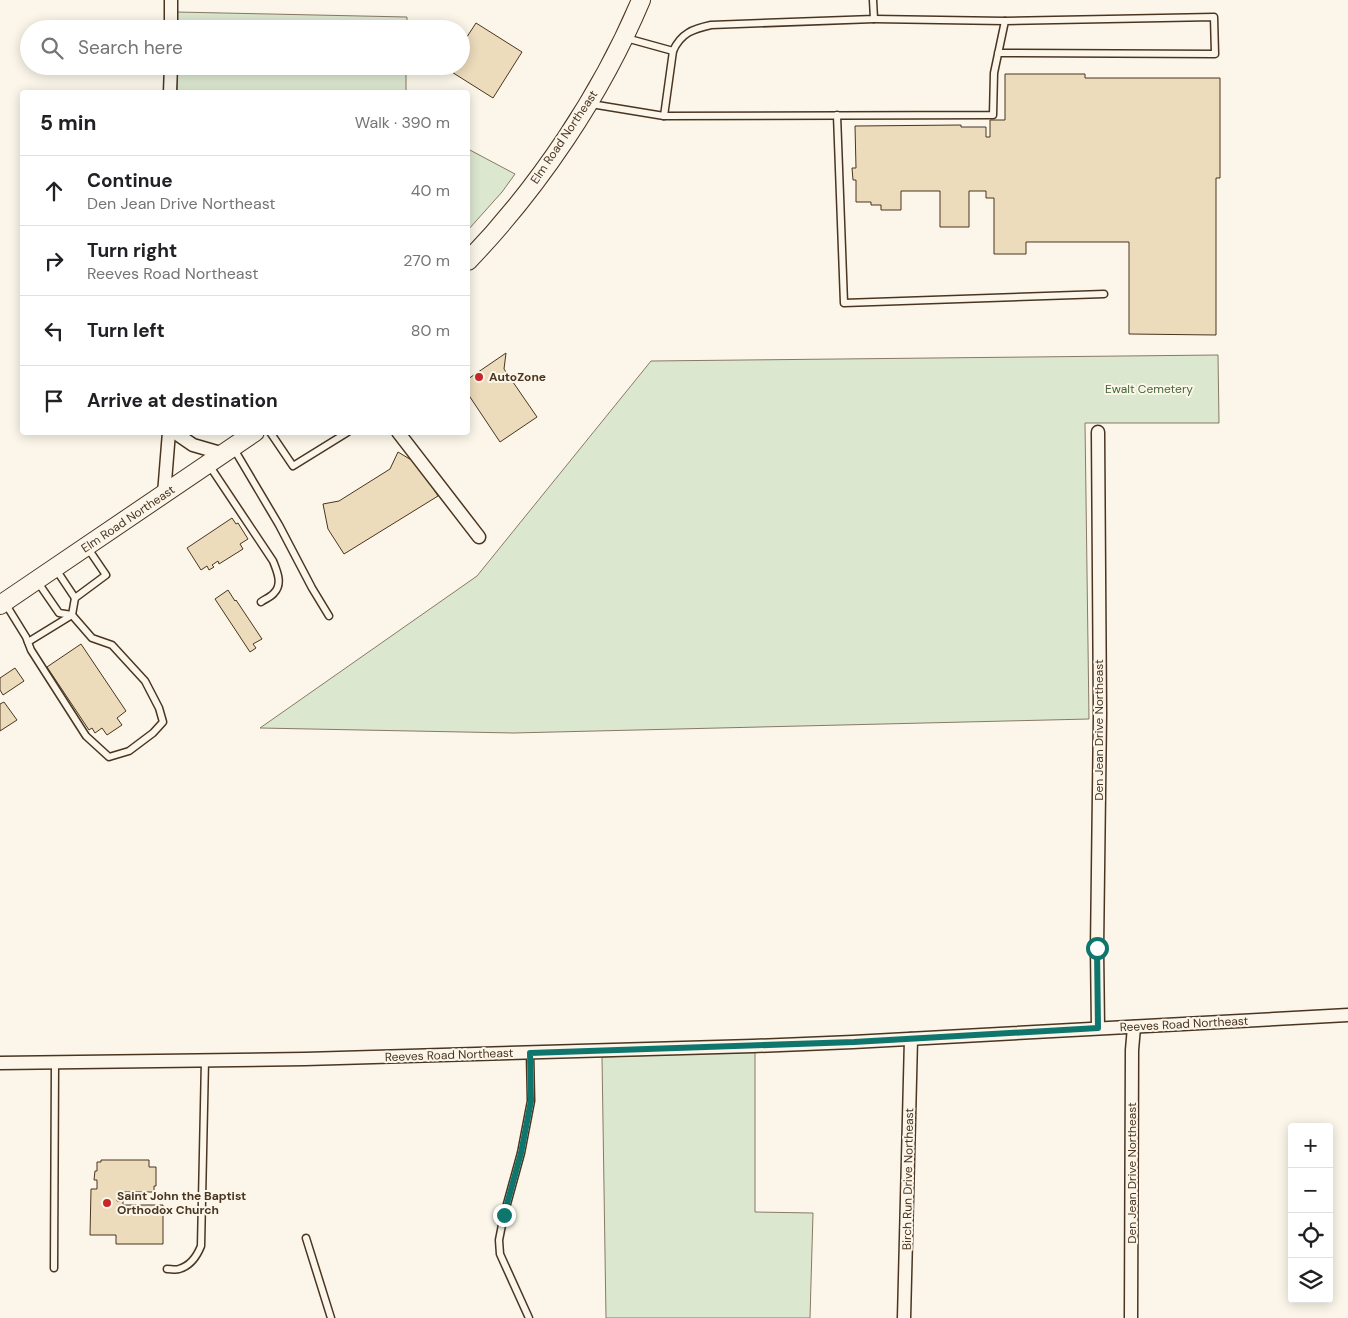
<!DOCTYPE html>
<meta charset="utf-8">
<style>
:root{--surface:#fff;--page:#f6f6f6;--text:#202124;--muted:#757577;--line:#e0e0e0}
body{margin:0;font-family:"DM Sans",sans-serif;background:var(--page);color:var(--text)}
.controls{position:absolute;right:15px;bottom:15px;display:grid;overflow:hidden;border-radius:5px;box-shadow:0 2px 12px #0003}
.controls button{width:45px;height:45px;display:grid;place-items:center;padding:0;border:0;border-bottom:1px solid var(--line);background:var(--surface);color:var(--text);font:25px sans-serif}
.stop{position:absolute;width:15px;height:15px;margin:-11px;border:4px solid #0f766e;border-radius:50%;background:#fff}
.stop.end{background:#0f766e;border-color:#fff;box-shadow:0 1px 5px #0008}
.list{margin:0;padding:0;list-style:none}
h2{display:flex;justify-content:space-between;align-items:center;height:65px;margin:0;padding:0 20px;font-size:21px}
h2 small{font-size:16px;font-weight:400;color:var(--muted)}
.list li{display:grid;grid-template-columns:32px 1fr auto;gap:15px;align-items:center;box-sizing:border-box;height:70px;padding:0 20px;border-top:1px solid var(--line)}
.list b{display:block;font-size:19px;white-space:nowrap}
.list p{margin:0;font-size:16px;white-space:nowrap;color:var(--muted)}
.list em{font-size:16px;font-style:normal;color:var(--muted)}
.icon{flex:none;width:28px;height:28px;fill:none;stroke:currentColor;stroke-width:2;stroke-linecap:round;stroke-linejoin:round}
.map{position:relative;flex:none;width:1348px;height:1318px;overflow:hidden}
.search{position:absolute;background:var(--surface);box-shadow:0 2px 12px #0003;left:20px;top:20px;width:450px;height:55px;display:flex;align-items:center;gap:12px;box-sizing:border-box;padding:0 18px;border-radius:28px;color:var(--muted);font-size:19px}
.panel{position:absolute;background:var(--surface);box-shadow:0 2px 12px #0003;left:20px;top:90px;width:450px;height:345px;border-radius:5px}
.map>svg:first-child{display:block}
.green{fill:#dce7d0;stroke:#887966}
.building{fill:#ecdcbc;stroke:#4a3520}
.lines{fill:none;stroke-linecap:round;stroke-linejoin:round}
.lane-casing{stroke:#4a3520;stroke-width:9}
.street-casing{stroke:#4a3520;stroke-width:15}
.secondary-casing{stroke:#4a3520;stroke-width:20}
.lane{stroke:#fbf6e9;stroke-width:6}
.street{stroke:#fbf6e9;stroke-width:12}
.secondary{stroke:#fbf6e9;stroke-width:18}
.route{stroke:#0f766e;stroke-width:6}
.poi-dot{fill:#c62828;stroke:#fbf6e9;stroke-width:2}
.labels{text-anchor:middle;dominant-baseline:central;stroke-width:4;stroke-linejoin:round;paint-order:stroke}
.street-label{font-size:12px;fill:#4a3520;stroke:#fbf6e9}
.poi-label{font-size:12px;font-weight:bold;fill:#4a3520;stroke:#fbf6e9;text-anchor:start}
.park-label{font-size:12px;fill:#436837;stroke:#fbf6e9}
</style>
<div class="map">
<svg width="1348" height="1318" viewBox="0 0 1348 1318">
<rect width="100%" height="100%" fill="#fbf6e9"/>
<g class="green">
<path d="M 177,12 L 407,17 L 407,29 L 177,29 Z"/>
<rect x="177" y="66" width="229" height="26"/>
<path d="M 468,149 L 515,174 L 502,192 L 468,230 Z"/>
<path d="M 1218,355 L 1219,423 L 1085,423 L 1089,719 L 513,733 L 260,728 L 477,576 L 651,361 Z"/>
<path d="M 755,1052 L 755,1212 L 813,1213 L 810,1318 L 606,1318 L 602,1057 Z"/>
</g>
<g class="building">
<path d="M 476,23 L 522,52 L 493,98 L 447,69 L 448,66 L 461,66 L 461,46 Z"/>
<path d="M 1005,74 L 1085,74 L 1085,78 L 1220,78 L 1220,178 L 1216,178 L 1216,335 L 1129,334 L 1129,242 L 1026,242 L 1026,254 L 994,254 L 994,198 L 986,198 L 986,191 L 969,191 L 969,227 L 940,227 L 940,191 L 901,191 L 901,210 L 881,210 L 881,205 L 871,205 L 871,202 L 856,202 L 856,180 L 853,180 L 852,168 L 856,168 L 855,126 L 961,125 L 961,127 L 986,127 L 986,137 L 990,137 L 990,120 L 1005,120 Z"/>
<path d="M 506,353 L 504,369 L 537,417 L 500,442 L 468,394 L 468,379 Z"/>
<path d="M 398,452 L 418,464 L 438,496 L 344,554 L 328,529 L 323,504 L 339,501 L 390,469 Z"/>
<path d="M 232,518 L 236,524 L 238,523 L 248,539 L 240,544 L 243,549 L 219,564 L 218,561 L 212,565 L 214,567 L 209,570 L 207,566 L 201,570 L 187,548 Z"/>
<path d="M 228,590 L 235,601 L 236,600 L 262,639 L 253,644 L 256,648 L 250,652 L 215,599 Z"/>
<path d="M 81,644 L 126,711 L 117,718 L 122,725 L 107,735 L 102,728 L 95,733 L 92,728 L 89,730 L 47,667 Z"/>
<path d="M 15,668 L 24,681 L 3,695 L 0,690 L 0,678 Z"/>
<path d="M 4,702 L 17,720 L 0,731 L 0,704 Z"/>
<path d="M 101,1160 L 149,1160 L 149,1167 L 156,1167 L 156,1186 L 154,1186 L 154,1192 L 117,1192 L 117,1201 L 123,1201 L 123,1205 L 163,1205 L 163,1244 L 116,1244 L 116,1235 L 90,1235 L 91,1189 L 97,1189 L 97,1180 L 94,1180 L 95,1171 L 97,1171 L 97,1162 L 101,1162 Z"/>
</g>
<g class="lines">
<g class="lane-casing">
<g id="lane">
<path d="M 874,19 L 1005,21"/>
<path d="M 626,38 L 673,51"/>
<path d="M 591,104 L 664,116 L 993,115 L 994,73 L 1005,21 L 1214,17 L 1215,54 L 998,53"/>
<path d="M 837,115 L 844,303 L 1104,294"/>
<path d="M 664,116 L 673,51 C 681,33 693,29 711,25 L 874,19 L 873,0"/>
<path d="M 270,432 L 293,466 L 348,432"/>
<path d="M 234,449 L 279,525 L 312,588 L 329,616"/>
<path d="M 209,465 L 273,561 C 277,571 283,584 274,593 C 271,597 265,599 261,602"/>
<path d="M 55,568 L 75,598"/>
<path d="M 5,603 L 26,637 L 31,650 L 86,736 L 109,757 L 129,751 L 153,733 L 163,722 L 159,708 L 145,681 L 112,645 L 92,638 L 72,615 L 59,613 L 37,581"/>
<path d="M 28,642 L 72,615 L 75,598 L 106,575 L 87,547"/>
<path d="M 306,1238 L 331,1318"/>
<path d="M 54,1268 L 55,1063"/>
<path d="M 167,1269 C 171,1269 176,1270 179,1269 C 190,1266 197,1256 201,1246 L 205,1060"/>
<path d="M 529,1318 L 500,1254 L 499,1240 L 504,1215 L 521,1153 L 531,1101 L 530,1053"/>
</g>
</g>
<g class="street-casing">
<g id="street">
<path d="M 171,29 L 171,0"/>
<path d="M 170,92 L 171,66"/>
<path d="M 174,432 L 193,445 L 224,454"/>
<path d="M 398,432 L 479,537"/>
<path d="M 1098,432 L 1100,714 L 1097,949 L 1098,1028"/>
<path d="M 164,494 L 169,432"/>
<path d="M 0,1063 L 305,1059 L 753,1046 L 853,1042 L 1348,1015"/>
<path d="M 904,1318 L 911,1039"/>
<path d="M 1131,1318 L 1132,1050 L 1134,1027"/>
</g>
</g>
<g class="secondary-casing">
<g id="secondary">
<path d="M 468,261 C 539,187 601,95 641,0"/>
<path d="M 0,605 L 255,432"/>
</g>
</g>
<use href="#lane" class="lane"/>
<use href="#street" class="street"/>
<use href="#secondary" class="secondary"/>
</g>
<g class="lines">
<path class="route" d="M 504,1215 L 521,1153 L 531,1101 L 530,1053 L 854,1042 L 1098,1028 L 1097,948"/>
</g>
<g class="poi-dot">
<circle cx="479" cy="377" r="5"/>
<circle cx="107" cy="1203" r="5"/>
</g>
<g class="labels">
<g class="street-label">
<text transform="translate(564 137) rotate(-56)">Elm Road Northeast</text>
<text transform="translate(128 519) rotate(-34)">Elm Road Northeast</text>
<text transform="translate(1099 730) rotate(-90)">Den Jean Drive Northeast</text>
<text transform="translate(1184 1024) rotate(-3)">Reeves Road Northeast</text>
<text transform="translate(449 1055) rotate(-2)">Reeves Road Northeast</text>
<text transform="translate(1132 1173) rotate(-90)">Den Jean Drive Northeast</text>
<text transform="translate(908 1179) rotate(-89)">Birch Run Drive Northeast</text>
</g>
<g class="poi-label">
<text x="489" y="377">AutoZone</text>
<text x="117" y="1196">Saint John the Baptist<tspan x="117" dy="14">Orthodox Church</tspan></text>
</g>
<g class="park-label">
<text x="1149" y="389">Ewalt Cemetery</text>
</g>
</g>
</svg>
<div class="controls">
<button>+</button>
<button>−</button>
<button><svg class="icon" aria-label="locate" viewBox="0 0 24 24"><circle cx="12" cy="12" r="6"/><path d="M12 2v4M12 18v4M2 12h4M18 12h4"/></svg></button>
<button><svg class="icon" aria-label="layers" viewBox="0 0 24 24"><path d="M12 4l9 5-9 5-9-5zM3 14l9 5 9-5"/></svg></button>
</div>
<div class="stop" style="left:1097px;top:948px"></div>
<div class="stop end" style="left:504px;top:1215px"></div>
<div class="search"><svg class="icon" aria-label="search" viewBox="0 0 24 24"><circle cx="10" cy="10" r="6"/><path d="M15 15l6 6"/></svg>Search here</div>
<section class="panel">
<h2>5 min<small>Walk · 390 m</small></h2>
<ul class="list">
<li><svg class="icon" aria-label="ahead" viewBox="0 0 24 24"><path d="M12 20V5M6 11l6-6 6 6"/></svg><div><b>Continue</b><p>Den Jean Drive Northeast</p></div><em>40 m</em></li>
<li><svg class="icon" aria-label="right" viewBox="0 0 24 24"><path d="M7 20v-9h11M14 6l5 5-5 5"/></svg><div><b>Turn right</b><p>Reeves Road Northeast</p></div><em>270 m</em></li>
<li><svg class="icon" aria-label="left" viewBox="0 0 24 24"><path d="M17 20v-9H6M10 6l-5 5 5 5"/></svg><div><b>Turn left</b></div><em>80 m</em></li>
<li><svg class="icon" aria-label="arrive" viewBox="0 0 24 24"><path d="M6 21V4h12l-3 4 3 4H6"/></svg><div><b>Arrive at destination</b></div></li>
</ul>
</section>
</div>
